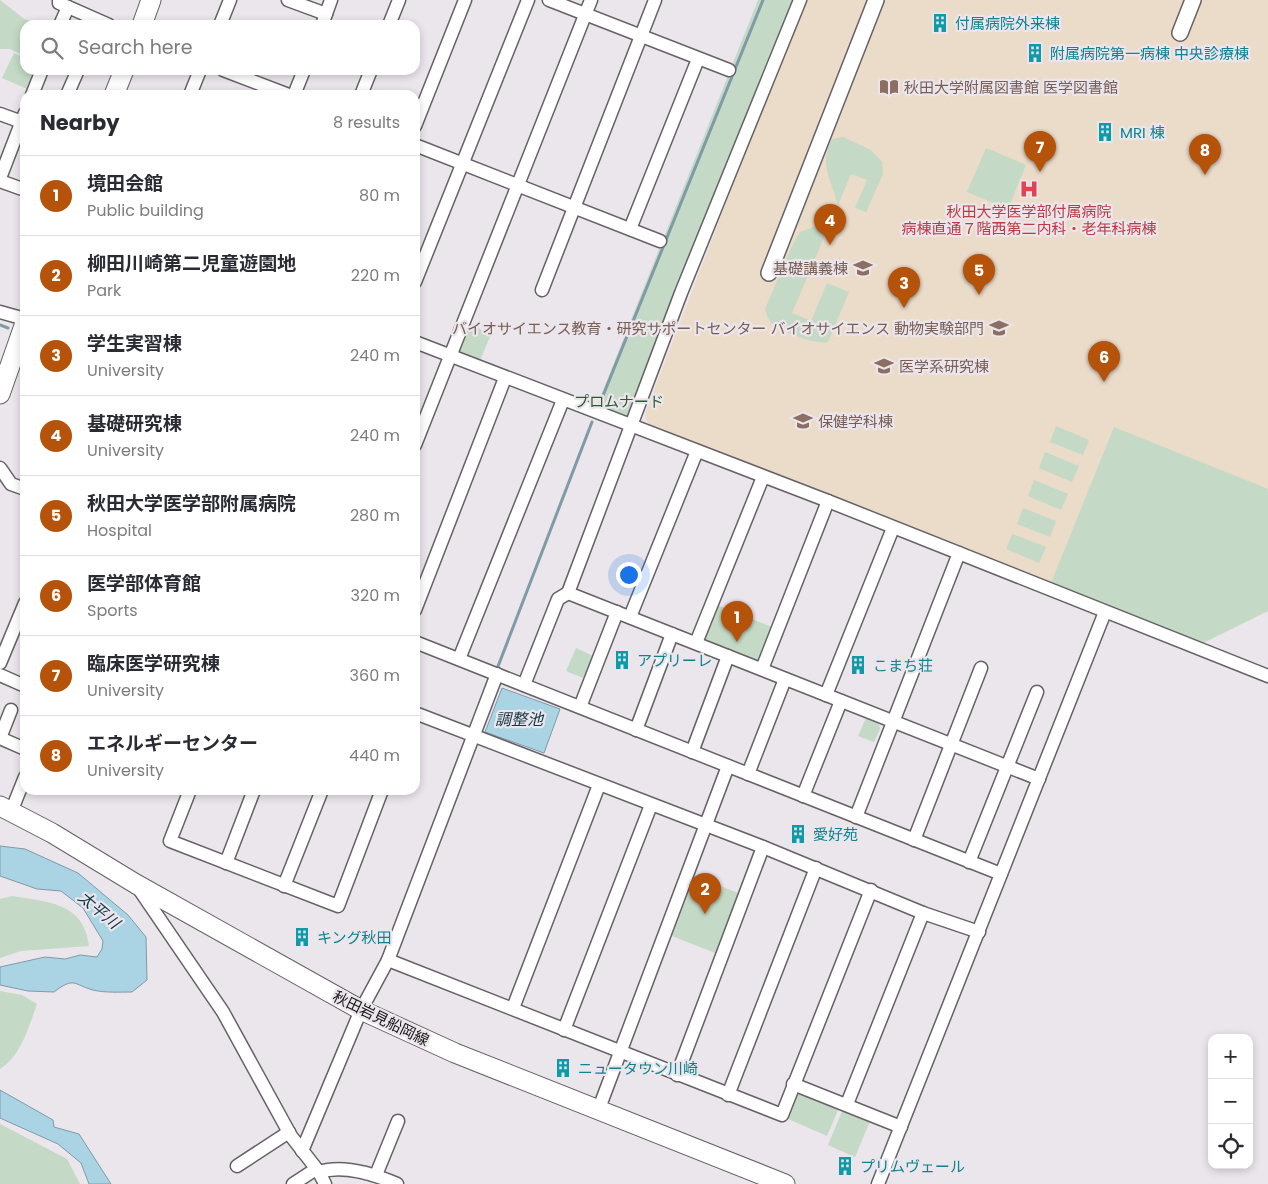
<!DOCTYPE html>
<meta charset="utf-8">
<style>
:root{--surface:#fff;--page:#f7f7f7;--text:#2b2b33;--muted:#7c7c81;--line:#e1e1e2;--accent:#b45309}
body{margin:0;font-family:Poppins,"Noto Sans JP",sans-serif;background:var(--page);color:var(--text)}
.controls{position:absolute;right:15px;bottom:15px;display:grid;overflow:hidden;border-radius:10px;box-shadow:0 2px 8px #0003}
.controls button{width:45px;height:45px;display:grid;place-items:center;padding:0;border:0;border-bottom:1px solid var(--line);background:var(--surface);color:var(--text);font:25px sans-serif}
.you{position:absolute;left:628px;top:574px;width:18px;height:18px;margin:-12px;border:4px solid #fff;border-radius:50%;background:#1a73e8;box-shadow:0 0 0 8px #1a73e833}
.badge{display:grid;place-items:center;width:32px;height:32px;border-radius:50%;background:var(--accent);color:#fff;font-size:16px;font-weight:700}
.pin{position:absolute;translate:-50% -41px;filter:drop-shadow(0 1px 2px #0008)}
.pin::after{content:'';position:absolute;top:26px;width:18px;height:15px;background:inherit;clip-path:polygon(0 0,100% 0,50% 100%)}
.list{margin:0;padding:0;list-style:none}
h2{display:flex;justify-content:space-between;align-items:center;height:65px;margin:0;padding:0 20px;font-size:21px}
h2 small{font-size:16px;font-weight:400;color:var(--muted)}
.list li{display:grid;grid-template-columns:32px 1fr auto;gap:15px;align-items:center;box-sizing:border-box;height:80px;padding:0 20px;border-top:1px solid var(--line)}
.list b{display:block;font-size:19px;white-space:nowrap}
.list p{margin:0;font-size:16px;white-space:nowrap;color:var(--muted)}
.list em{font-size:16px;font-style:normal;color:var(--muted)}
.icon{flex:none;width:28px;height:28px;fill:none;stroke:currentColor;stroke-width:2;stroke-linecap:round;stroke-linejoin:round}
.map{position:relative;flex:none;width:1268px;height:1184px;overflow:hidden}
.search{position:absolute;background:var(--surface);box-shadow:0 2px 8px #0003;left:20px;top:20px;width:400px;height:55px;display:flex;align-items:center;gap:12px;box-sizing:border-box;padding:0 18px;border-radius:15px;color:var(--muted);font-size:19px}
.panel{position:absolute;background:var(--surface);box-shadow:0 2px 8px #0003;left:20px;top:90px;width:400px;height:705px;border-radius:15px}
.map>svg:first-child{display:block}
.medical{fill:#ebdbc9}
.green{fill:#c4d9c6}
.water{fill:#aad4e4;stroke:#7e9ba7}
.lines{fill:none;stroke-linecap:round;stroke-linejoin:round}
.stream{stroke:#7e9ba7;stroke-width:3}
.minor-casing{stroke:#666166;stroke-width:15}
.tertiary-casing{stroke:#666166;stroke-width:18}
.primary-casing{stroke:#666166;stroke-width:21}
.minor{stroke:#fff;stroke-width:12}
.tertiary{stroke:#fff;stroke-width:15}
.primary{stroke:#fff;stroke-width:19}
.labels{text-anchor:middle;dominant-baseline:central;stroke-width:4.5;stroke-linejoin:round;paint-order:stroke}
.culture-label{font-size:15px;fill:#0d838f;stroke:#ebe5ec;text-anchor:start}
.education-label{font-size:15px;fill:#785e54;stroke:#ebe5ec;text-anchor:start}
.health-label{font-size:15px;fill:#be3a42;stroke:#ebe5ec}
.park-label{font-size:15px;fill:#2d5a35;stroke:#ebe5ec}
.street-label{font-size:15px;fill:#191719;stroke:#ebe5ec}
.water-label{font-size:16px;font-style:italic;fill:#123845;stroke:#ebe5ec}
</style>
<div class="map">
<svg width="1268" height="1184" viewBox="0 0 1268 1184">
<rect width="100%" height="100%" fill="#ebe5ec"/>
<path class="medical" d="M 804,0 L 1268,0 L 1268,611 L 1203,643 L 649,424 L 645,417 L 646,411 Z"/>
<g class="green">
<path d="M 0,0 L 23,18 L 38,25 L 25,25 L 25,56 L 10,49 L 0,49 Z"/>
<path d="M 758,0 L 797,0 L 630,427 L 594,413 Z"/>
<path d="M 14,53 L 25,58 L 25,70 L 35,70 L 27,89 L 2,78 Z"/>
<path d="M 843,137 L 871,150 L 882,162 L 883,174 L 866,212 L 855,208 L 867,180 L 851,174 L 838,205 C 832,180 818,164 832,139 Z"/>
<path d="M 986,148 L 1026,165 L 1008,209 L 967,192 Z"/>
<path d="M 831,221 L 792,313 L 811,321 L 827,283 L 849,292 L 828,342 C 816,345 786,333 775,326 C 769,322 767,316 765,309 L 792,246 L 800,232 Z"/>
<path d="M 469,324 L 491,334 L 479,363 L 461,356 L 458,348 Z"/>
<path d="M 1056,426 L 1089,440 L 1083,455 L 1050,442 Z"/>
<path d="M 1114,427 L 1268,489 L 1268,611 L 1203,643 L 1051,583 Z"/>
<path d="M 1045,452 L 1079,466 L 1072,482 L 1039,468 Z"/>
<path d="M 1034,480 L 1068,494 L 1061,510 L 1028,496 Z"/>
<path d="M 1023,508 L 1056,521 L 1050,537 L 1017,524 Z"/>
<path d="M 1012,534 L 1046,547 L 1039,563 L 1006,549 Z"/>
<path d="M 712,603 L 777,629 L 762,669 L 696,643 Z"/>
<path d="M 576,648 L 593,656 L 583,678 L 566,671 Z"/>
<path d="M 866,718 L 879,724 L 880,729 L 874,742 L 858,736 Z"/>
<path d="M 695,876 L 738,893 L 715,953 L 672,936 Z"/>
<path d="M 12,896 C 47,902 84,902 89,946 L 21,951 L 0,958 L 0,899 Z"/>
<path d="M 0,991 L 22,995 L 37,1004 C 29,1026 21,1056 0,1069 Z"/>
<path d="M 802,1092 L 839,1108 L 827,1136 L 786,1118 L 795,1097 Z"/>
<path d="M 843,1109 L 870,1121 L 855,1157 L 828,1145 Z"/>
<path d="M 0,1124 L 67,1159 L 80,1184 L 0,1184 Z"/>
</g>
<g class="water">
<path d="M 502,688 L 560,709 L 544,753 L 485,732 Z"/>
<path d="M 0,846 L 25,849 L 78,873 L 128,915 L 146,937 L 147,980 L 132,992 C 120,992 105,993 93,990 C 74,985 75,976 54,992 L 28,991 L 0,985 L 0,967 L 45,957 L 65,959 L 80,955 L 97,957 L 102,949 L 103,941 L 83,908 L 61,891 L 37,889 L 0,876 Z"/>
<path d="M 0,1090 L 53,1120 L 54,1127 L 79,1134 L 111,1184 L 89,1184 L 81,1163 L 58,1144 L 0,1118 Z"/>
</g>
<g class="lines">
<g class="stream">
<path d="M 0,325 L 8,328"/>
<path d="M 598,408 L 763,0"/>
<path d="M 497,669 L 592,422"/>
</g>
<g class="minor-casing">
<g id="minor">
<path d="M 59,0 L 59,3 L 109,25"/>
<path d="M 288,0 L 326,14"/>
<path d="M 549,0 L 729,70"/>
<path d="M 800,0 L 681,293 L 568,593 L 1039,779"/>
<path d="M 60,25 L 68,7"/>
<path d="M 220,25 L 230,0"/>
<path d="M 322,25 L 331,0"/>
<path d="M 389,25 L 399,0"/>
<path d="M 223,70 L 289,95"/>
<path d="M 32,95 L 42,70"/>
<path d="M 67,95 L 78,70"/>
<path d="M 190,95 L 200,70"/>
<path d="M 294,95 L 304,70"/>
<path d="M 361,95 L 371,70"/>
<path d="M 0,114 L 22,122"/>
<path d="M 415,126 L 465,0"/>
<path d="M 415,145 L 660,241"/>
<path d="M 0,178 L 25,113"/>
<path d="M 0,181 L 25,190"/>
<path d="M 630,229 L 698,59"/>
<path d="M 415,282 L 528,0"/>
<path d="M 542,290 L 655,0"/>
<path d="M 0,312 L 25,319"/>
<path d="M 415,342 L 828,501 L 1268,676"/>
<path d="M 415,445 L 591,0"/>
<path d="M 0,468 L 11,484 L 25,489"/>
<path d="M 415,610 L 505,378"/>
<path d="M 630,617 L 697,451"/>
<path d="M 415,642 L 1001,874"/>
<path d="M 696,643 L 763,477"/>
<path d="M 459,659 L 563,400"/>
<path d="M 0,663 L 25,603"/>
<path d="M 762,669 L 828,501"/>
<path d="M 0,675 L 25,686"/>
<path d="M 524,685 L 558,599 L 568,593"/>
<path d="M 826,695 L 893,528"/>
<path d="M 580,707 L 617,612"/>
<path d="M 415,713 L 763,847 L 923,913 L 979,932"/>
<path d="M 636,730 L 672,634"/>
<path d="M 0,738 L 11,710"/>
<path d="M 0,738 L 25,749"/>
<path d="M 692,752 L 728,656"/>
<path d="M 748,774 L 785,679"/>
<path d="M 190,790 L 170,841 L 338,906 L 382,790"/>
<path d="M 803,796 L 841,701"/>
<path d="M 11,812 L 25,777"/>
<path d="M 856,817 L 959,553"/>
<path d="M 914,840 L 981,668"/>
<path d="M 969,862 L 1037,692"/>
<path d="M 226,863 L 254,790"/>
<path d="M 137,886 L 223,1012 L 291,1136 L 319,1172 L 325,1184"/>
<path d="M 284,886 L 322,790"/>
<path d="M 388,960 L 782,1115 L 871,890"/>
<path d="M 513,1008 L 599,785"/>
<path d="M 564,1030 L 651,805"/>
<path d="M 677,1075 L 763,847"/>
<path d="M 793,1084 L 901,1127"/>
<path d="M 728,1095 L 816,868"/>
<path d="M 847,1104 L 923,913"/>
<path d="M 598,1111 L 728,766"/>
<path d="M 302,1151 L 361,1010 L 388,960 L 497,674"/>
<path d="M 237,1166 L 289,1132"/>
<path d="M 319,1172 C 344,1164 374,1174 397,1184"/>
<path d="M 376,1175 L 398,1121"/>
<path d="M 293,1184 L 316,1169"/>
<path d="M 878,1184 L 1105,612"/>
</g>
</g>
<g class="tertiary-casing">
<g id="tertiary">
<path d="M 1180,33 L 1193,0"/>
<path d="M 769,273 L 876,0"/>
</g>
</g>
<g class="primary-casing">
<g id="primary">
<path d="M 142,25 L 151,0"/>
<path d="M 114,95 L 124,70"/>
<path d="M 0,394 L 25,323"/>
<path d="M 0,806 L 52,833 L 136,884 L 361,1010 L 455,1053 L 785,1184"/>
</g>
</g>
<use href="#minor" class="minor"/>
<use href="#tertiary" class="tertiary"/>
<use href="#primary" class="primary"/>
</g>
<defs>
<g id="building-bare" transform="scale(1.5)"><path d="M-4-6H4V6H1V3H-1V6H-4ZM-2.5-4.3h1.7v1.8h-1.7ZM.8-4.3h1.7v1.8H.8ZM-2.5-1h1.7V.8h-1.7ZM.8-1h1.7V.8H.8Z" fill="#0f9aa8" stroke="#ebe5ec" stroke-width="2.5" paint-order="stroke"/></g>
<g id="library-bare" transform="scale(1.5)"><path d="M-6-4Q-3-5.5-.7-3.5V5Q-3 3-6 4ZM6-4Q3-5.5 .7-3.5V5Q3 3 6 4Z" fill="#8d6e63" stroke="#ebe5ec" stroke-width="2.5" paint-order="stroke"/></g>
<g id="hospital-bare" transform="scale(1.5)"><path d="M-5-5h3v3.5h4V-5h3V5h-3V1.5h-4V5h-3Z" fill="#e0444e" stroke="#ebe5ec" stroke-width="2.5" paint-order="stroke"/></g>
<g id="university-bare" transform="scale(1.5)"><path d="M0-5L7-2L0 1L-7-2ZM-4 1L0 2.5L4 1V4Q0 6-4 4Z" fill="#8d6e63" stroke="#ebe5ec" stroke-width="2.5" paint-order="stroke"/></g>
</defs>
<g fill-rule="evenodd">
<use href="#building-bare" x="940" y="23"/>
<use href="#building-bare" x="1035" y="53"/>
<use href="#library-bare" x="889" y="87"/>
<use href="#building-bare" x="1105" y="132"/>
<use href="#hospital-bare" x="1029" y="189"/>
<use href="#university-bare" x="863" y="268"/>
<use href="#university-bare" x="999" y="328"/>
<use href="#university-bare" x="884" y="366"/>
<use href="#university-bare" x="803" y="421"/>
<use href="#building-bare" x="622" y="660"/>
<use href="#building-bare" x="858" y="665"/>
<use href="#building-bare" x="798" y="834"/>
<use href="#building-bare" x="302" y="937"/>
<use href="#building-bare" x="563" y="1068"/>
<use href="#building-bare" x="845" y="1166"/>
</g>
<g class="labels">
<g class="culture-label">
<text x="955" y="23">付属病院外来棟</text>
<text x="1050" y="53">附属病院第一病棟 中央診療棟</text>
<text x="1120" y="132">MRI 棟</text>
<text x="637" y="660">アプリーレ</text>
<text x="873" y="665">こまち荘</text>
<text x="813" y="834">愛好苑</text>
<text x="317" y="937">キング秋田</text>
<text x="578" y="1068">ニュータウン川崎</text>
<text x="860" y="1166">プリムヴェール</text>
</g>
<g class="education-label">
<text x="904" y="87">秋田大学附属図書館 医学図書館</text>
<text x="848" y="268" text-anchor="end">基礎講義棟</text>
<text x="984" y="328" text-anchor="end">バイオサイエンス教育・研究サポートセンター バイオサイエンス 動物実験部門</text>
<text x="899" y="366">医学系研究棟</text>
<text x="818" y="421">保健学科棟</text>
</g>
<g class="health-label">
<text x="1029" y="211">秋田大学医学部付属病院<tspan x="1029" dy="17">病棟直通７階西第二内科・老年科病棟</tspan></text>
</g>
<g class="park-label">
<text x="619" y="401">プロムナード</text>
</g>
<g class="street-label">
<text transform="translate(381 1018) rotate(26)">秋田岩見船岡線</text>
</g>
<g class="water-label">
<text x="519" y="719">調整池</text>
<text transform="translate(99 910) rotate(40)">太平川</text>
</g>
</g>
</svg>
<div class="controls">
<button>+</button>
<button>−</button>
<button><svg class="icon" aria-label="locate" viewBox="0 0 24 24"><circle cx="12" cy="12" r="6"/><path d="M12 2v4M12 18v4M2 12h4M18 12h4"/></svg></button>
</div>
<div class="you"></div>
<div class="pin badge" style="left:737px;top:642px">1</div>
<div class="pin badge" style="left:705px;top:914px">2</div>
<div class="pin badge" style="left:904px;top:308px">3</div>
<div class="pin badge" style="left:830px;top:245px">4</div>
<div class="pin badge" style="left:979px;top:295px">5</div>
<div class="pin badge" style="left:1104px;top:382px">6</div>
<div class="pin badge" style="left:1040px;top:172px">7</div>
<div class="pin badge" style="left:1205px;top:175px">8</div>
<div class="search"><svg class="icon" aria-label="search" viewBox="0 0 24 24"><circle cx="10" cy="10" r="6"/><path d="M15 15l6 6"/></svg>Search here</div>
<section class="panel">
<h2>Nearby<small>8 results</small></h2>
<ul class="list">
<li><span class="badge">1</span><div><b>境田会館</b><p>Public building</p></div><em>80 m</em></li>
<li><span class="badge">2</span><div><b>柳田川崎第二児童遊園地</b><p>Park</p></div><em>220 m</em></li>
<li><span class="badge">3</span><div><b>学生実習棟</b><p>University</p></div><em>240 m</em></li>
<li><span class="badge">4</span><div><b>基礎研究棟</b><p>University</p></div><em>240 m</em></li>
<li><span class="badge">5</span><div><b>秋田大学医学部附属病院</b><p>Hospital</p></div><em>280 m</em></li>
<li><span class="badge">6</span><div><b>医学部体育館</b><p>Sports</p></div><em>320 m</em></li>
<li><span class="badge">7</span><div><b>臨床医学研究棟</b><p>University</p></div><em>360 m</em></li>
<li><span class="badge">8</span><div><b>エネルギーセンター</b><p>University</p></div><em>440 m</em></li>
</ul>
</section>
</div>
